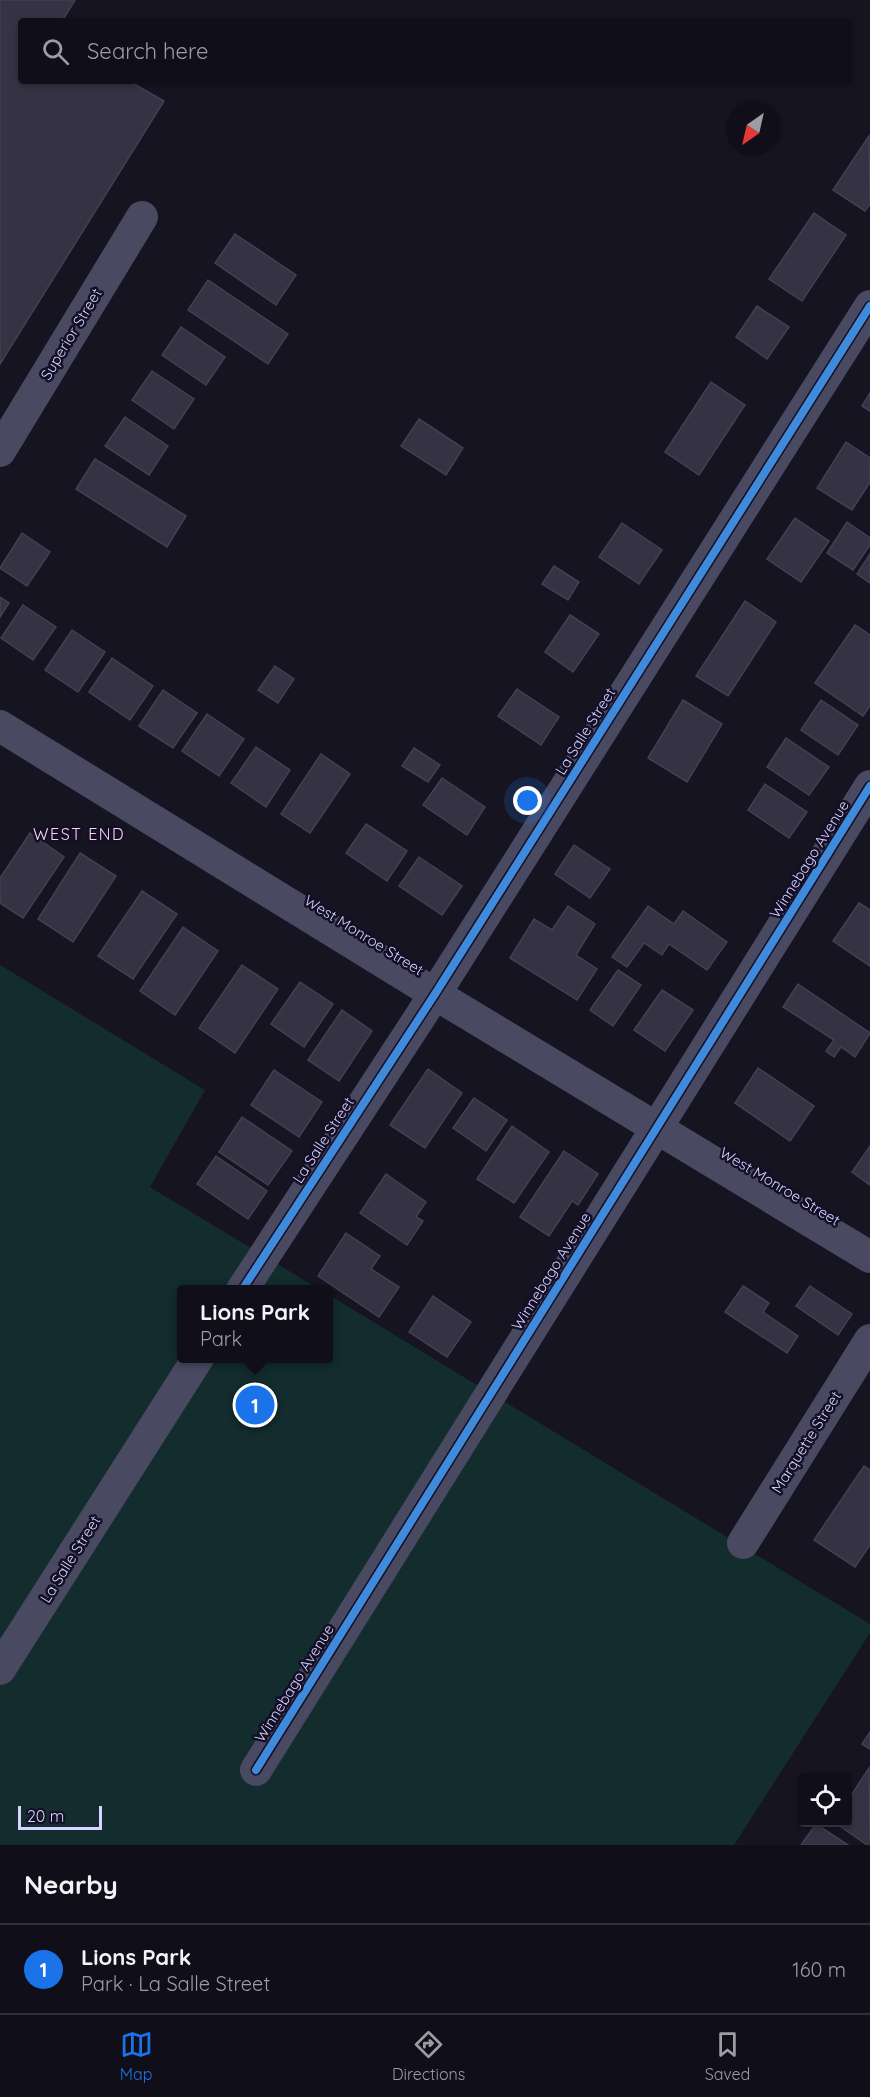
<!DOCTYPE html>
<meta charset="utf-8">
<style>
:root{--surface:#100f19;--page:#191822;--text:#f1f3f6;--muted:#9c9ca2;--line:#302f38;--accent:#1a73e8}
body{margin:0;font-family:Quicksand,sans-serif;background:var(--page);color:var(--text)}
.controls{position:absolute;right:18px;bottom:18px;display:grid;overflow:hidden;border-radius:6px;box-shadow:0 2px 4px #0004}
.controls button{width:54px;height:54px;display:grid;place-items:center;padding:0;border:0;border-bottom:2px solid var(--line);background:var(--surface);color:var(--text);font:30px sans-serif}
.compass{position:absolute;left:726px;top:102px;width:54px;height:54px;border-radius:50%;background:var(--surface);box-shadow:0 2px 4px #0004;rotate:214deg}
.scale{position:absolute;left:18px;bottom:15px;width:84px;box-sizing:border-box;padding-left:6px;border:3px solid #d9d4ff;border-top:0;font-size:16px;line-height:21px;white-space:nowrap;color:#d9d4ff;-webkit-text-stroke:4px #130f26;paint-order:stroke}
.you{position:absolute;left:528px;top:801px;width:21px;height:21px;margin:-15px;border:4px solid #fff;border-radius:50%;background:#1a73e8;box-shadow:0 0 0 9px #1a73e833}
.badge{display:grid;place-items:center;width:39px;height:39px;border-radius:50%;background:var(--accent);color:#fff;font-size:20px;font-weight:700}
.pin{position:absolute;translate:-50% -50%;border:3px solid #fff;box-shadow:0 2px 6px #0006}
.popup{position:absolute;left:177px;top:1285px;width:156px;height:78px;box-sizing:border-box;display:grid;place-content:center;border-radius:6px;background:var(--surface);filter:drop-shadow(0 2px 4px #0005);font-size:20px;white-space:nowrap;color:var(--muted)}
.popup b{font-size:22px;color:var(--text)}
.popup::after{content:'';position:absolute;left:50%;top:100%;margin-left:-12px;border:12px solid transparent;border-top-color:var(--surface)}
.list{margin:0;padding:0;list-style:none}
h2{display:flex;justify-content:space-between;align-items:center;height:78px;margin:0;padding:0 24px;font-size:26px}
h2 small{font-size:20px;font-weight:400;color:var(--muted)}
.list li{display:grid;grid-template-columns:39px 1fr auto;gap:18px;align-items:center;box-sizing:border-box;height:90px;padding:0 24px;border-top:2px solid var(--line)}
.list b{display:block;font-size:22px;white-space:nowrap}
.list p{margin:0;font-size:20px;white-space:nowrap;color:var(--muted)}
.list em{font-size:20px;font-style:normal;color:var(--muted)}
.icon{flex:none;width:33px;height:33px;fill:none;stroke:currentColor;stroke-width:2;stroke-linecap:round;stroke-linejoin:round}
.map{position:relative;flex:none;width:870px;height:1845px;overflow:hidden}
.search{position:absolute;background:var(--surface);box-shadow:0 2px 4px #0004;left:18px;right:18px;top:18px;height:66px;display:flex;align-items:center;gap:15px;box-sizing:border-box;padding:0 21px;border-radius:6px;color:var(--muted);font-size:22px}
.sheet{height:168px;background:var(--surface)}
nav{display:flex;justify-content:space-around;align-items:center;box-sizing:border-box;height:84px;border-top:2px solid var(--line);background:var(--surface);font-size:16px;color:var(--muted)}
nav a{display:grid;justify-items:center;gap:3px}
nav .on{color:var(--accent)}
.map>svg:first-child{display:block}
.green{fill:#132c2d}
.building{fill:#343243;stroke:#433f54;stroke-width:1.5}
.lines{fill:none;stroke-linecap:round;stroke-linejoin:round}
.minor{stroke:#4a4962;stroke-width:32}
.cycleway-casing{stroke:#130f26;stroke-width:11}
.cycleway{stroke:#408adc;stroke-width:8}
.labels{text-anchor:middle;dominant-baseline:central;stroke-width:5;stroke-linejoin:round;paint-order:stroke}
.street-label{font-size:15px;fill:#d9d4ff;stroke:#130f26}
.neighbourhood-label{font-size:16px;letter-spacing:1.5px;fill:#ffd6f0;stroke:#130f26}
</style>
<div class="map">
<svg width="870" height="1845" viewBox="0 0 870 1845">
<rect width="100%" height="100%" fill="#161421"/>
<path class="green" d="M 0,965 L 205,1090 L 150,1187 L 319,1289 L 182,1290 L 182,1358 L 328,1358 L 329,1295 L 870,1624 L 870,1633 L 734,1845 L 0,1845 Z"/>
<g class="building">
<path d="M 0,0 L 75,0 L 62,21 L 21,21 L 21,81 L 129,81 L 164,101 L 0,364 Z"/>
<path d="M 869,136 L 870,204 L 865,211 L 833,190 Z"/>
<path d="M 814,213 L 846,235 L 802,301 L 769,279 Z"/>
<path d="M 235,234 L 296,275 L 276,305 L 215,263 Z"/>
<path d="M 208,280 L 288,334 L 268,364 L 188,310 Z"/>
<path d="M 757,306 L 789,327 L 767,359 L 736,337 Z"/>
<path d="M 181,327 L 225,357 L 206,385 L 162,355 Z"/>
<path d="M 152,371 L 194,399 L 174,429 L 132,400 Z"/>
<path d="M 711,382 L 745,405 L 699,475 L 665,452 Z"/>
<path d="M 870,393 L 870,411 L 862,406 Z"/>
<path d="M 125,417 L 168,446 L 149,475 L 105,446 Z"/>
<path d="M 419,419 L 463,448 L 446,475 L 401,446 Z"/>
<path d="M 846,442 L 870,458 L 870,482 L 852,510 L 817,488 Z"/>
<path d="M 95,459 L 186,516 L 167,547 L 76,489 Z"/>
<path d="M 795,518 L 829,541 L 801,582 L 767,559 Z"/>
<path d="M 847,522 L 870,538 L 870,545 L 853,570 L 827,553 Z"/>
<path d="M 622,523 L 662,550 L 639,584 L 599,557 Z"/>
<path d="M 22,533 L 50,552 L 27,586 L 0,568 Z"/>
<path d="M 870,554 L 870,583 L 857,574 Z"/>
<path d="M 554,566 L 579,582 L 568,600 L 542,584 Z"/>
<path d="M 0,597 L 9,603 L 0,617 Z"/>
<path d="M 745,601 L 776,622 L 728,696 L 696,676 Z"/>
<path d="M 23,605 L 56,627 L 33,660 L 1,638 Z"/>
<path d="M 570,615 L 599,634 L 573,672 L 545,652 Z"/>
<path d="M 855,625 L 870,635 L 870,706 L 863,716 L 815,683 Z"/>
<path d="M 72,630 L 105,652 L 78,692 L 45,670 Z"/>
<path d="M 112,658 L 153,686 L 130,720 L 89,692 Z"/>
<path d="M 275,666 L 294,679 L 278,703 L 258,690 Z"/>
<path d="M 517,689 L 559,717 L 541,745 L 498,716 Z"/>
<path d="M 163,690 L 197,713 L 173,748 L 139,726 Z"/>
<path d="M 683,700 L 722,724 L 687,782 L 648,758 Z"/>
<path d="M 821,700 L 858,725 L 838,755 L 801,730 Z"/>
<path d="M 207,714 L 244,739 L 219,776 L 182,751 Z"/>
<path d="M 786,738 L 829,767 L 809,795 L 767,767 Z"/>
<path d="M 256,747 L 290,770 L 266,807 L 231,783 Z"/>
<path d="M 414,748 L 440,765 L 428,782 L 402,766 Z"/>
<path d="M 321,754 L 350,774 L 310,833 L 281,814 Z"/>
<path d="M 442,778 L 485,807 L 467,835 L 423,805 Z"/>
<path d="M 765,784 L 807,812 L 789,838 L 748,810 Z"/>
<path d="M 366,824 L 407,851 L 387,881 L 346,853 Z"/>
<path d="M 30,833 L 64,857 L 23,918 L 0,903 L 0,878 Z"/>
<path d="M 574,845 L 610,869 L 590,898 L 555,874 Z"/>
<path d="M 80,853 L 116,876 L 73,942 L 38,919 Z"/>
<path d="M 419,857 L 462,886 L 442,915 L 399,886 Z"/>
<path d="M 142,891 L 177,914 L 133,979 L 98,956 Z"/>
<path d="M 859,903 L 870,910 L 870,966 L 833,941 Z"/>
<path d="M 568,906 L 595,924 L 576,955 L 597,969 L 577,1000 L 510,958 L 534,919 L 552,930 Z"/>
<path d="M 648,906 L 674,924 L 683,911 L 727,942 L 707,970 L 669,944 L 662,955 L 644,943 L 627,967 L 612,957 Z"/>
<path d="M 183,927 L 218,951 L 175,1015 L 140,991 Z"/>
<path d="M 242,965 L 278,989 L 235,1053 L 199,1028 Z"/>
<path d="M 618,970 L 641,985 L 613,1026 L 590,1010 Z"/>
<path d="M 300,982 L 333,1004 L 304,1047 L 271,1024 Z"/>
<path d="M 798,984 L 870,1033 L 855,1057 L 841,1047 L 834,1057 L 826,1051 L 834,1040 L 783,1007 Z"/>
<path d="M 662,990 L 693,1010 L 665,1051 L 634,1030 Z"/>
<path d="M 342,1010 L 372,1031 L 339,1081 L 308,1060 Z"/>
<path d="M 758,1068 L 814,1106 L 790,1141 L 735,1103 Z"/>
<path d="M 428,1069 L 462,1093 L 425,1148 L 390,1125 Z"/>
<path d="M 274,1070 L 322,1102 L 299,1137 L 251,1105 Z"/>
<path d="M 474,1098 L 507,1120 L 486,1151 L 453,1128 Z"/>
<path d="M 242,1117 L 292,1151 L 268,1185 L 219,1152 Z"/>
<path d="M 512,1126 L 549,1152 L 514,1203 L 477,1179 Z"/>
<path d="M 870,1146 L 870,1185 L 852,1172 Z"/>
<path d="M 564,1151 L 598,1174 L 578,1205 L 572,1201 L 549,1236 L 520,1217 Z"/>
<path d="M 216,1156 L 267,1191 L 248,1219 L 197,1184 Z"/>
<path d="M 386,1174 L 426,1202 L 416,1217 L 423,1221 L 407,1245 L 360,1213 Z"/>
<path d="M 346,1233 L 380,1256 L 371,1269 L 399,1287 L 379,1317 L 318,1276 Z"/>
<path d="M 743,1286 L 769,1303 L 763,1312 L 798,1336 L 787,1353 L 725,1312 Z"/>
<path d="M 810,1286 L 852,1314 L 838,1335 L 796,1306 Z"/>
<path d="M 433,1296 L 471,1322 L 447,1357 L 409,1332 Z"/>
<path d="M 864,1466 L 870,1470 L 870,1545 L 855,1567 L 814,1540 Z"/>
<path d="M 870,1732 L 870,1749 L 862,1744 Z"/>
<path d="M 869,1768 L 870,1845 L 867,1845 L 834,1822 L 848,1822 L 848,1800 Z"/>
<path d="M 816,1824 L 848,1845 L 801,1845 Z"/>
</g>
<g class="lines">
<g class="minor">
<path d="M 0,451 L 142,217"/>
<path d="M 0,726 L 435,994 L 870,1257"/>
<path d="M 242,1290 L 435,994 L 870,306"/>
<path d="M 743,1543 L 870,1340"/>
<path d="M 0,1669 L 198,1358"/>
<path d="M 256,1770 L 870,786"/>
</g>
<g class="cycleway-casing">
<g id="cycleway">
<path d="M 242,1290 L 435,994 L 870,306"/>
<path d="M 256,1770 L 870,786"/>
</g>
</g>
<use href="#cycleway" class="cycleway"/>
</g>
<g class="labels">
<g class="street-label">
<text transform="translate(71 334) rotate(-59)">Superior Street</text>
<text transform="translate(585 731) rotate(-58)">La Salle Street</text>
<text transform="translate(809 859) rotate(-58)">Winnebago Avenue</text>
<text transform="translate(364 935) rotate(32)">West Monroe Street</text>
<text transform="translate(323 1140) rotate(-57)">La Salle Street</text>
<text transform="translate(780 1186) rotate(31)">West Monroe Street</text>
<text transform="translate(551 1271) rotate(-58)">Winnebago Avenue</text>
<text transform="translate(806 1442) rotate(-58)">Marquette Street</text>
<text transform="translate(70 1559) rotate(-58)">La Salle Street</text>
<text transform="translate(294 1683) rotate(-58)">Winnebago Avenue</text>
</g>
<g class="neighbourhood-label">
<text x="79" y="834">WEST END</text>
</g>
</g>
</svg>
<div class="controls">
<button><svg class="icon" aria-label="locate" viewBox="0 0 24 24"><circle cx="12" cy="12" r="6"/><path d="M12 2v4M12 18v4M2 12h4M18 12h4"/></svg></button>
</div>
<svg class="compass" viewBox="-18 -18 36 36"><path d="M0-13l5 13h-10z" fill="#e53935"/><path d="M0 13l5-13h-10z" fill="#9c9ca2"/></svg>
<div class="scale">20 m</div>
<div class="you"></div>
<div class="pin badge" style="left:255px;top:1405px">1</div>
<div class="popup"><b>Lions Park</b>Park</div>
<div class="search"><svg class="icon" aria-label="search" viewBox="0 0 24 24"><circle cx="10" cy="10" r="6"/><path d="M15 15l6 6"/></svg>Search here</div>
</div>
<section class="sheet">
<h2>Nearby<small></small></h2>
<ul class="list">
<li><span class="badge">1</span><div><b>Lions Park</b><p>Park · La Salle Street</p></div><em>160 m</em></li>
</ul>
</section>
<nav>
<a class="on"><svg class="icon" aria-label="map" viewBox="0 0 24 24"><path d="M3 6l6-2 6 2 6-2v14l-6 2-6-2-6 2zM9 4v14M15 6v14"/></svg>Map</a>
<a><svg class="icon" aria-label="directions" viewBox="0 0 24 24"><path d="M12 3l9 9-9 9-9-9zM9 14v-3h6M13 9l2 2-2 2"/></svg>Directions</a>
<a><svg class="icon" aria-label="saved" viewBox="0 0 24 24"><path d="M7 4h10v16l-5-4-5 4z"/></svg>Saved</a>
</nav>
